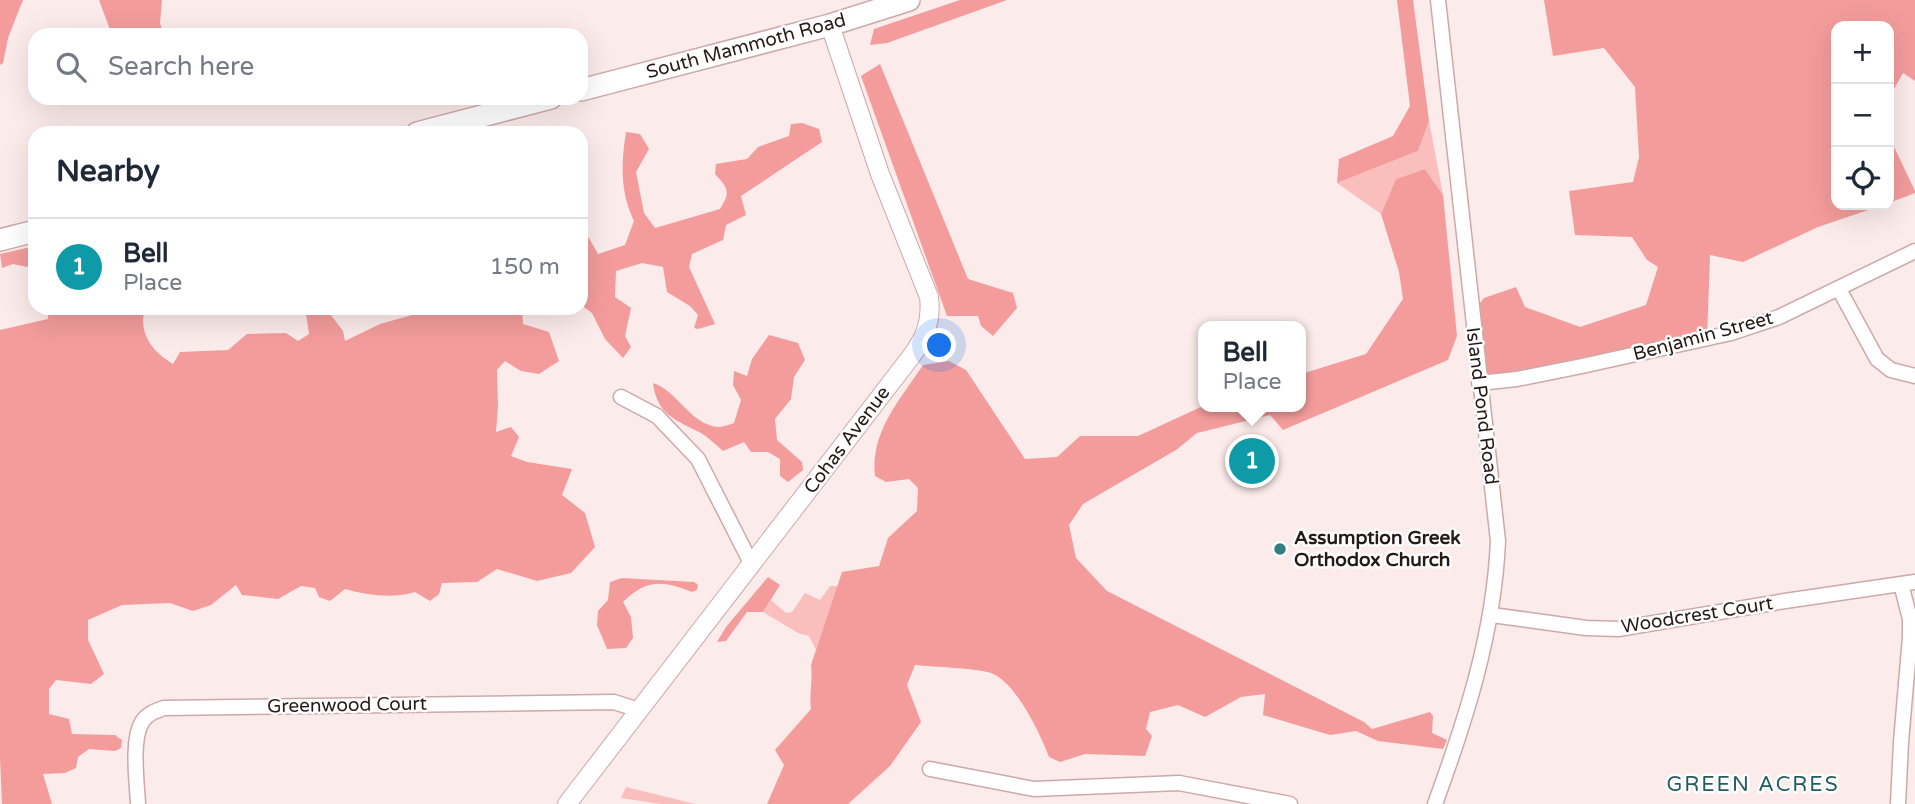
<!DOCTYPE html>
<meta charset="utf-8">
<style>
:root{--surface:#fff;--page:#f2f2f3;--text:#1f2937;--muted:#747a83;--line:#e0e1e3;--accent:#1a73e8}
body{margin:0;font-family:"Varela Round",sans-serif;background:var(--page);color:var(--text)}
.controls{position:absolute;right:21px;top:21px;display:grid;overflow:hidden;border-radius:14px;box-shadow:0 7px 28px #0002}
.controls button{width:63px;height:63px;display:grid;place-items:center;padding:0;border:0;border-bottom:2px solid var(--line);background:var(--surface);color:var(--text);font:35px sans-serif}
.you{position:absolute;left:940px;top:346px;width:24px;height:24px;margin:-18px;border:5px solid #fff;border-radius:50%;background:#1a73e8;box-shadow:0 0 0 10px #1a73e833}
.badge{display:grid;place-items:center;width:46px;height:46px;border-radius:50%;background:var(--accent);color:#fff;font-size:23px;font-weight:700}
.pin{position:absolute;translate:-50% -50%;border:4px solid #fff;box-shadow:0 2px 7px #0006}
.popup{position:absolute;left:1198px;top:321px;width:108px;height:91px;box-sizing:border-box;display:grid;place-content:center;border-radius:14px;background:var(--surface);filter:drop-shadow(0 2px 5px #0005);font-size:23px;white-space:nowrap;color:var(--muted)}
.popup b{font-size:26px;color:var(--text)}
.popup::after{content:'';position:absolute;left:50%;top:100%;margin-left:-14px;border:14px solid transparent;border-top-color:var(--surface)}
.list{margin:0;padding:0;list-style:none}
h2{display:flex;justify-content:space-between;align-items:center;height:91px;margin:0;padding:0 28px;font-size:30px}
h2 small{font-size:23px;font-weight:400;color:var(--muted)}
.list li{display:grid;grid-template-columns:46px 1fr auto;gap:21px;align-items:center;box-sizing:border-box;height:98px;padding:0 28px;border-top:2px solid var(--line)}
.list b{display:block;font-size:26px;white-space:nowrap}
.list p{margin:0;font-size:23px;white-space:nowrap;color:var(--muted)}
.list em{font-size:23px;font-style:normal;color:var(--muted)}
.icon{flex:none;width:38px;height:38px;fill:none;stroke:currentColor;stroke-width:2;stroke-linecap:round;stroke-linejoin:round}
.map{position:relative;flex:none;width:1915px;height:804px;overflow:hidden}
.search{position:absolute;background:var(--surface);box-shadow:0 7px 28px #0002;left:28px;top:28px;width:560px;height:77px;display:flex;align-items:center;gap:18px;box-sizing:border-box;padding:0 24px;border-radius:21px;color:var(--muted);font-size:26px}
.panel{position:absolute;background:var(--surface);box-shadow:0 7px 28px #0002;left:28px;top:126px;width:560px;height:189px;border-radius:21px}
.map>svg:first-child{display:block}
.green{fill:#fabebd}
.forest{fill:#f49c9c}
.lines{fill:none;stroke-linecap:round;stroke-linejoin:round}
.minor-casing{stroke:#cda9a8;stroke-width:17}
.tertiary-casing{stroke:#cda9a8;stroke-width:20}
.secondary-casing{stroke:#cda9a8;stroke-width:24}
.minor{stroke:#fff;stroke-width:14}
.tertiary{stroke:#fff;stroke-width:18}
.secondary{stroke:#fff;stroke-width:21}
.poi-dot{fill:#347d81;stroke:#fff;stroke-width:2.5}
.labels{text-anchor:middle;dominant-baseline:central;stroke-width:5;stroke-linejoin:round;paint-order:stroke}
.street-label{font-size:19px;fill:#271919;stroke:#fff}
.poi-label{font-size:19px;font-weight:bold;fill:#271919;stroke:#fff;text-anchor:start}
.neighbourhood-label{font-size:21px;letter-spacing:2px;fill:#235d60;stroke:#fff}
</style>
<div class="map">
<svg width="1915" height="804" viewBox="0 0 1915 804">
<rect width="100%" height="100%" fill="#fbebea"/>
<g class="green">
<path d="M 1429,121 L 1443,195 L 1425,169 L 1396,179 L 1381,214 L 1337,183 L 1418,151 Z"/>
<path d="M 830,586 L 838,586 L 816,650 L 809,636 L 798,633 L 763,612 L 771,600 L 786,613 L 792,612 L 805,593 L 820,600 Z"/>
<path d="M 626,787 L 695,804 L 661,804 L 621,798 Z"/>
</g>
<g class="forest">
<path d="M 0,0 L 23,0 L 8,38 L 3,63 L 0,65 Z"/>
<path d="M 99,0 L 162,0 L 160,23 L 164,35 L 112,35 Z"/>
<path d="M 960,0 L 1007,0 L 887,43 L 870,45 L 874,29 Z"/>
<path d="M 1397,0 L 1413,0 L 1429,121 L 1418,151 L 1337,183 L 1339,159 L 1393,136 L 1410,106 Z"/>
<path d="M 1544,0 L 1915,0 L 1915,81 L 1903,73 L 1889,98 L 1889,26 L 1836,26 L 1836,205 L 1883,205 L 1818,227 L 1743,262 L 1710,255 L 1707,339 L 1479,383 L 1471,314 L 1484,298 L 1516,287 L 1525,307 L 1580,327 L 1646,305 L 1658,267 L 1647,260 L 1632,237 L 1575,235 L 1569,191 L 1633,182 L 1639,157 L 1635,87 L 1604,48 L 1553,56 Z"/>
<path d="M 880,64 L 968,279 L 1013,293 L 1017,308 L 993,336 L 981,326 L 978,316 L 947,316 L 861,76 Z"/>
<path d="M 802,123 L 819,129 L 822,142 L 741,196 L 746,215 L 726,225 L 723,240 L 692,254 L 689,267 L 715,324 L 698,329 L 694,328 L 698,315 L 690,306 L 667,292 L 663,267 L 642,263 L 616,271 L 615,297 L 631,308 L 625,336 L 631,347 L 623,358 L 605,339 L 592,313 L 581,305 L 581,237 L 589,238 L 598,254 L 625,245 L 634,221 C 620,192 621,164 626,132 L 640,134 L 649,149 L 636,172 L 644,213 L 655,228 L 720,209 C 731,192 728,188 715,174 L 716,164 L 747,159 L 758,147 L 789,136 L 791,124 Z"/>
<path d="M 1889,136 L 1915,191 L 1915,193 L 1889,203 Z"/>
<path d="M 1425,169 L 1443,195 L 1457,336 L 1448,360 L 1283,430 L 1270,415 L 1197,433 L 1176,450 L 1083,504 L 1069,525 L 1076,558 L 1107,591 L 1364,722 L 1372,729 L 1430,712 L 1433,716 L 1432,733 L 1447,740 L 1443,749 L 1378,741 L 1356,731 L 1330,735 L 1263,715 L 1265,694 L 1241,697 L 1205,717 L 1178,705 L 1150,712 L 1146,729 L 1152,736 L 1145,756 L 1085,754 L 1060,762 L 1049,757 C 1041,735 1015,681 991,673 C 974,668 935,667 915,665 L 907,685 L 921,722 L 890,766 L 848,804 L 767,804 L 784,765 L 775,750 L 811,709 C 809,693 813,681 811,665 L 842,572 L 879,566 L 888,538 L 917,511 L 918,488 L 909,479 L 886,482 L 875,476 C 870,432 900,400 923,365 L 949,361 L 966,370 L 1025,459 L 1057,457 L 1080,436 L 1138,436 L 1203,406 L 1301,407 L 1301,374 L 1366,354 L 1403,299 L 1399,272 L 1381,214 L 1396,179 Z"/>
<path d="M 35,246 L 35,259 L 27,267 L 13,264 L 2,268 L 0,254 Z"/>
<path d="M 48,308 L 145,308 C 138,334 152,351 173,364 L 180,352 L 228,350 L 247,334 L 286,333 L 298,341 L 309,334 L 305,308 L 337,308 L 331,315 L 343,331 L 345,341 L 380,324 L 412,315 L 416,308 L 522,308 L 523,324 L 549,332 L 559,361 L 539,374 L 521,371 L 505,361 L 497,370 L 498,407 L 496,432 L 511,427 L 519,437 L 511,456 L 527,462 L 572,469 L 562,495 L 585,513 L 595,547 L 571,573 L 537,581 L 497,569 L 477,582 L 442,583 L 439,594 L 430,601 L 415,592 C 394,599 366,595 345,589 L 330,601 L 319,597 L 315,588 L 301,586 L 278,599 L 242,595 L 236,585 L 211,605 L 193,611 L 170,603 L 122,605 L 88,620 L 88,640 L 104,674 L 91,684 L 56,680 L 49,689 L 49,714 L 69,719 L 72,734 L 115,735 L 122,740 L 121,748 L 115,751 L 89,749 L 78,757 L 76,768 L 65,773 L 43,774 L 52,804 L 2,804 L 0,758 L 0,330 L 48,319 Z"/>
<path d="M 769,335 L 798,343 L 805,360 L 794,377 L 791,399 L 775,419 L 777,440 L 802,462 L 803,470 L 788,482 L 780,476 L 780,459 L 768,452 L 751,452 L 744,442 L 723,451 C 716,445 709,438 701,433 C 676,420 657,415 653,383 C 678,391 689,423 717,427 C 722,427 729,425 734,423 L 741,400 L 733,385 L 734,371 L 747,376 L 752,359 Z"/>
<path d="M 768,577 L 780,585 L 763,612 L 747,612 L 726,641 L 717,642 L 726,627 Z"/>
<path d="M 622,578 L 694,582 L 698,585 L 697,590 L 692,592 C 663,580 646,579 623,602 L 631,617 L 633,638 L 626,648 L 607,649 L 597,625 L 598,611 L 608,600 L 610,582 Z"/>
</g>
<g class="lines">
<g class="minor-casing">
<g id="minor">
<path d="M 1839,289 L 1877,359 L 1891,370 L 1915,376"/>
<path d="M 1479,383 L 1517,379 L 1582,366 L 1731,333 L 1779,317 L 1915,251"/>
<path d="M 621,397 L 657,416 L 698,459 L 752,565"/>
<path d="M 1492,615 L 1586,628 L 1618,629 L 1785,601 L 1915,582"/>
<path d="M 930,769 L 1034,789 L 1179,783 L 1290,804"/>
<path d="M 138,804 C 137,783 131,740 142,722 C 147,714 155,711 164,708 L 614,702 L 639,710"/>
<path d="M 1435,804 C 1466,719 1494,633 1498,541 L 1438,0"/>
<path d="M 1898,804 L 1901,742 L 1910,637 L 1910,619 L 1901,584"/>
</g>
</g>
<g class="tertiary-casing">
<path id="tertiary" d="M 567,804 L 910,358 C 925,338 932,322 929,297 L 880,174 L 830,25"/>
</g>
<g class="secondary-casing">
<g id="secondary">
<path d="M 581,90 L 830,25 L 909,0"/>
<path d="M 417,133 L 551,98"/>
<path d="M 0,240 L 35,231"/>
</g>
</g>
<use href="#minor" class="minor"/>
<use href="#tertiary" class="tertiary"/>
<use href="#secondary" class="secondary"/>
</g>
<circle class="poi-dot" cx="1280" cy="549" r="7"/>
<g class="labels">
<g class="street-label">
<text transform="translate(746 46) rotate(-15)">South Mammoth Road</text>
<text transform="translate(1703 336) rotate(-15)">Benjamin Street</text>
<text transform="translate(1482 406) rotate(83)">Island Pond Road</text>
<text transform="translate(847 440) rotate(-53)">Cohas Avenue</text>
<text transform="translate(1697 615) rotate(-9)">Woodcrest Court</text>
<text transform="translate(347 705) rotate(-1)">Greenwood Court</text>
</g>
<g class="poi-label">
<text x="1294" y="538">Assumption Greek<tspan x="1294" dy="22">Orthodox Church</tspan></text>
</g>
<g class="neighbourhood-label">
<text x="1753" y="784">GREEN ACRES</text>
</g>
</g>
</svg>
<div class="controls">
<button>+</button>
<button>−</button>
<button><svg class="icon" aria-label="locate" viewBox="0 0 24 24"><circle cx="12" cy="12" r="6"/><path d="M12 2v4M12 18v4M2 12h4M18 12h4"/></svg></button>
</div>
<div class="you"></div>
<div class="pin badge" style="left:1252px;top:461px;background:#0f9aa8">1</div>
<div class="popup"><b>Bell</b>Place</div>
<div class="search"><svg class="icon" aria-label="search" viewBox="0 0 24 24"><circle cx="10" cy="10" r="6"/><path d="M15 15l6 6"/></svg>Search here</div>
<section class="panel">
<h2>Nearby<small></small></h2>
<ul class="list">
<li><span class="badge" style="background:#0f9aa8">1</span><div><b>Bell</b><p>Place</p></div><em>150 m</em></li>
</ul>
</section>
</div>
